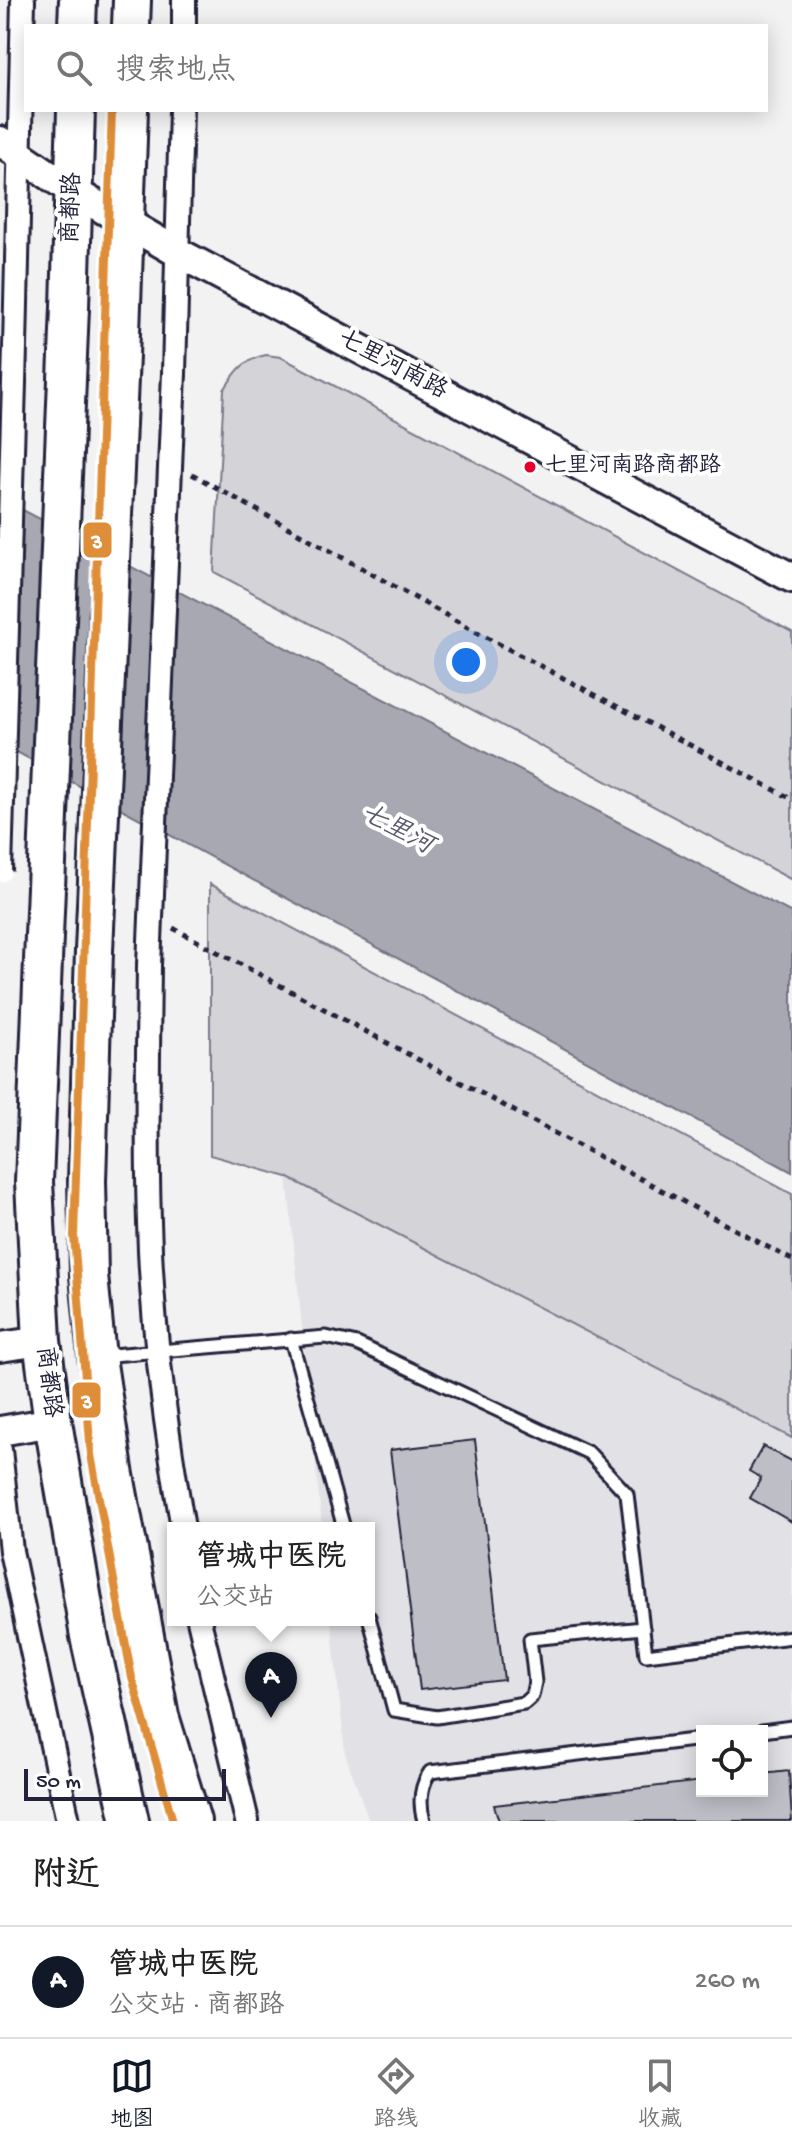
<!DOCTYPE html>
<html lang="zh">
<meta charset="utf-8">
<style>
:root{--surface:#fff;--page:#f2f2f2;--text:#222;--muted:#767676;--line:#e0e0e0;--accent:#111827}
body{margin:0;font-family:"Gochi Hand","LXGW WenKai TC",sans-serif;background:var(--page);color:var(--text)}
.controls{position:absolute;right:24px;bottom:24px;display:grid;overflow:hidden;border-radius:0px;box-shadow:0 4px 20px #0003}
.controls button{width:72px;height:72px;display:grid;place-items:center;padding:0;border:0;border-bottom:2px solid var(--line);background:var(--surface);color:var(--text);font:40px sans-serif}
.scale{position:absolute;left:24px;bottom:20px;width:202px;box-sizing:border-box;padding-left:8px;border:4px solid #22223b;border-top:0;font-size:22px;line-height:28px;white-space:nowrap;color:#22223b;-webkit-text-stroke:6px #fff;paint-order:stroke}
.you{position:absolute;left:466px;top:662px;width:28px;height:28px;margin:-20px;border:6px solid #fff;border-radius:50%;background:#1a73e8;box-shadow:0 0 0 12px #1a73e833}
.badge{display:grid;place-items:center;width:52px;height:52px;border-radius:50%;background:var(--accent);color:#fff;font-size:26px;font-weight:700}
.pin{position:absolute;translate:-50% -66px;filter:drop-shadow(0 2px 4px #0008)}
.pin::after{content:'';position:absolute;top:42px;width:28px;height:24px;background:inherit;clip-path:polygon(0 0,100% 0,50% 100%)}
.popup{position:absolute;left:167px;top:1522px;width:208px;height:104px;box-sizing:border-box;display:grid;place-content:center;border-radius:0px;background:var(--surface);filter:drop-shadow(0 2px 6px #0005);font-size:26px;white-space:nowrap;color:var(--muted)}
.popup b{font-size:30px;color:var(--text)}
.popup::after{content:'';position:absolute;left:50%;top:100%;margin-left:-16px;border:16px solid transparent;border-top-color:var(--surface)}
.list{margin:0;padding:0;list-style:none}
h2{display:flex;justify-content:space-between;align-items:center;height:104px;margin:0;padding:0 32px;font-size:34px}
h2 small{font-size:26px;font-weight:400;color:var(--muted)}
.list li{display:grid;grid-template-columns:52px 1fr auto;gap:24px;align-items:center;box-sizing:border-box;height:112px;padding:0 32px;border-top:2px solid var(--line)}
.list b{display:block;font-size:30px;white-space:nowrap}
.list p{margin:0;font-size:26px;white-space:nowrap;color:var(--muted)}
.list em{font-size:26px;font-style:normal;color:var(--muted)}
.icon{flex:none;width:44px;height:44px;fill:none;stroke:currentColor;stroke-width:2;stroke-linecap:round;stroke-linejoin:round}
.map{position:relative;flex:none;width:792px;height:1821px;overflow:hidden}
.search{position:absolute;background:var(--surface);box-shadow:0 4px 20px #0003;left:24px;right:24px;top:24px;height:88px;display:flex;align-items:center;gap:20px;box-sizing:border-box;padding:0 28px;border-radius:0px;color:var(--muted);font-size:30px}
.sheet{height:216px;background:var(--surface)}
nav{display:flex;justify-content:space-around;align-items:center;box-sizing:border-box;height:112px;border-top:2px solid var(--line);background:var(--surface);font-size:22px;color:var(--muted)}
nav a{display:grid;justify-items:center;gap:4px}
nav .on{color:var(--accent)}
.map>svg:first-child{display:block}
.built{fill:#e2e2e6;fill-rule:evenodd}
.green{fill:#d3d3d8;stroke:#7a7a8a;stroke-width:2}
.water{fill:#a8a8b2;stroke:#727282;stroke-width:2}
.building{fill:#bebec6;stroke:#22223b;stroke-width:2}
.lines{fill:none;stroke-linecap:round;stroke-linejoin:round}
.service-casing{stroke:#22223b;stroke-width:17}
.minor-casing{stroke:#22223b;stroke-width:28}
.tertiary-casing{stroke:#22223b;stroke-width:34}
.primary-casing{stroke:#22223b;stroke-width:42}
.path{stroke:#22223b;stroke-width:5;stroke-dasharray:6 6;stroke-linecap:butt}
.service{stroke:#fff;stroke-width:11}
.minor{stroke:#fff;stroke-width:22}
.tertiary{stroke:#fff;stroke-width:28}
.primary{stroke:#fff;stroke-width:36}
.minor-bridge-casing{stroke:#22223b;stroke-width:28;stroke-linecap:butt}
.primary-bridge-casing{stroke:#22223b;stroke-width:42;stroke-linecap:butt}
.minor-bridge{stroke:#fff;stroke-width:22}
.primary-bridge{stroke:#fff;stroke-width:36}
.metro-1-casing{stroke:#fff;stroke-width:14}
.metro-1{stroke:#de8d39;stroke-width:8}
.bus-dot{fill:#e4002b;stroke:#fff;stroke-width:3}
.labels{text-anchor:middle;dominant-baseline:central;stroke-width:8;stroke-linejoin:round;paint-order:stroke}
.bus-label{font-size:22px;fill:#22223b;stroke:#fff;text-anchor:start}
.street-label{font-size:24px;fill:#22223b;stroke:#fff}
.water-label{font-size:26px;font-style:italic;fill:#58586b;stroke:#fff}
.line-badge{stroke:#fff;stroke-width:3}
.badge-label{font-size:22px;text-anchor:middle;font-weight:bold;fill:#fff}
</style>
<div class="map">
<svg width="792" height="1821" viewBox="0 0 792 1821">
<rect width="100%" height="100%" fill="#f2f2f3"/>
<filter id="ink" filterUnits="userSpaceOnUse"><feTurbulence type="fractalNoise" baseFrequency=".0125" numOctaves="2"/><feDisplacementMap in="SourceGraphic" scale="16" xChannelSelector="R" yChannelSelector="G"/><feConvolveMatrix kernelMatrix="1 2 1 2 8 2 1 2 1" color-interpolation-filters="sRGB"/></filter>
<g filter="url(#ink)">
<path class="built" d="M 287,1177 L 792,1438 L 792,1821 L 369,1821 L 345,1753 L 331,1620 L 369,1620 L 369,1528 L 322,1528 ZM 702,1731 L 762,1731 L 762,1791 L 702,1791 Z"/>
<g class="green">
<path d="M 266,355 L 281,357 L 792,632 L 792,880 L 214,572 L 224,390 C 236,371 243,360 266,355 Z"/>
<path d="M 210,884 L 792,1194 L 792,1438 L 287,1177 L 210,1155 Z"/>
</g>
<path class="water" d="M 0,498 L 792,913 L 792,1172 L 0,743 Z"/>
<g class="building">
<path d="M 475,1440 L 504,1680 L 420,1690 L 390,1450 Z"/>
<path d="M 763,1446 L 792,1461 L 792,1522 L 750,1498 L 761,1478 L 749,1471 Z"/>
<path d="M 789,1771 L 792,1821 L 499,1821 L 494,1805 L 702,1781 L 702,1791 L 762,1791 L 762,1774 Z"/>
</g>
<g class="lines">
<g class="service-casing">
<g id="service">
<path d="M 291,1339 L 344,1528"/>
<path d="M 100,1356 L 326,1337 L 357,1344 L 589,1453 L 627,1494 L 646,1655 L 792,1637"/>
<path d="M 369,1617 L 394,1710 L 437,1717 L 524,1703 L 532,1696 L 535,1682 L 530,1639 L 643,1628"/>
<path d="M 762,1731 L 792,1727"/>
<path d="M 424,1821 C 419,1804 420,1787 430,1772 L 702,1739"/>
</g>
</g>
<g class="minor-casing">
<g id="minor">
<path d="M 184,26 L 184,0"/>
<path d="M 15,347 L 23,0"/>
<path d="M 174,373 L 181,110"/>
<path d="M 149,965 C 148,1060 146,1155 150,1250 C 154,1342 167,1437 183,1528"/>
<path d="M 0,1450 L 11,1551 L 68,1821"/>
<path d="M 199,1620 L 247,1821"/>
</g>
</g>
<g class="tertiary-casing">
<g id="tertiary">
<path d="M 0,141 L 74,192 L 177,252 L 792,578"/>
<path d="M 0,1347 L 42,1341"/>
<path d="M 0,1431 L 53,1422"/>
</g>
</g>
<g class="primary-casing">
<g id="primary">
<path d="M 77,26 L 78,0"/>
<path d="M 131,26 L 132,0"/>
<path d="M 70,307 L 76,110"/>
<path d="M 121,332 L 129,110"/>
<path d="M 44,936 L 34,1182 L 42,1341 L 53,1422 L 89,1636 L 130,1821"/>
<path d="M 94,951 L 87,1181 L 89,1276 L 97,1357 L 114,1470 L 160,1716 L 192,1821"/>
</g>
</g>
<g class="path">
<path d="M 192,474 L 480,634 L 792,799"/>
<path d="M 173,928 L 792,1260"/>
</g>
<use href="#service" class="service"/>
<use href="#minor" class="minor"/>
<use href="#tertiary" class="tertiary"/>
<use href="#primary" class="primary"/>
<g class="minor-bridge-casing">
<g id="minor-bridge">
<path d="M 0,871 L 15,347"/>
<path d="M 149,965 L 174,373"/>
</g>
</g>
<g class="primary-bridge-casing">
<g id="primary-bridge">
<path d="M 44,936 L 70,307"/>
<path d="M 94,951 L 121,332"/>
</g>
</g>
<use href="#minor-bridge" class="minor-bridge"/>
<use href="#primary-bridge" class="primary-bridge"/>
<g class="metro-1-casing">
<path id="metro-1" d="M 112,110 L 74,1236 L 91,1455 L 132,1678 L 173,1821"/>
</g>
<use href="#metro-1" class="metro-1"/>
</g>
</g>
<circle class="bus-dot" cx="530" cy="467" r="7"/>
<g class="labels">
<g class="bus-label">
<text x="545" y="467">七里河南路商都路</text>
</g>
<g class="street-label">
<text transform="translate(73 208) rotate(-88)">商都路</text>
<text transform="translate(392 366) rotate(28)">七里河南路</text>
<text transform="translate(47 1382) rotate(83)">商都路</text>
</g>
<g class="water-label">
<text transform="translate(396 831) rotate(28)">七里河</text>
</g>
</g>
<g class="line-badge">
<rect x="82" y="521" width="31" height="38" rx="8" fill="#de8d39"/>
<rect x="71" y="1381" width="31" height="38" rx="8" fill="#de8d39"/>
</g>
<g class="badge-label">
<text x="97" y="548">3</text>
<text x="87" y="1408">3</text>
</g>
</svg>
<div class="controls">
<button><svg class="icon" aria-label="locate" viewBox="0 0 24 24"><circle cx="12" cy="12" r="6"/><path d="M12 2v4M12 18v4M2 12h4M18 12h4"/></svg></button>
</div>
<div class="scale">50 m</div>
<div class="you"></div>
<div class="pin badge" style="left:271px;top:1718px">A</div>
<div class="popup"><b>管城中医院</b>公交站</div>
<div class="search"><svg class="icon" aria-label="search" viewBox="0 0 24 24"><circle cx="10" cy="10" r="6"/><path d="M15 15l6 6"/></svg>搜索地点</div>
</div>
<section class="sheet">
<h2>附近<small></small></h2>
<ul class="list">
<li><span class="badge">A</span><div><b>管城中医院</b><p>公交站 · 商都路</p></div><em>260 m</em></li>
</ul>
</section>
<nav>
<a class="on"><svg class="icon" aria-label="map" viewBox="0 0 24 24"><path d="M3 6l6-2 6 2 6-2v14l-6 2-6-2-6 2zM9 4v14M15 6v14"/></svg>地图</a>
<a><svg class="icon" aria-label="directions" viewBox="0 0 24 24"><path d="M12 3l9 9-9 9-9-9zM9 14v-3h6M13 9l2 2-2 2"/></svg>路线</a>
<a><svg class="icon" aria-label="saved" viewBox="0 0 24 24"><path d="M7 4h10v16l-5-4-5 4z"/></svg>收藏</a>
</nav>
